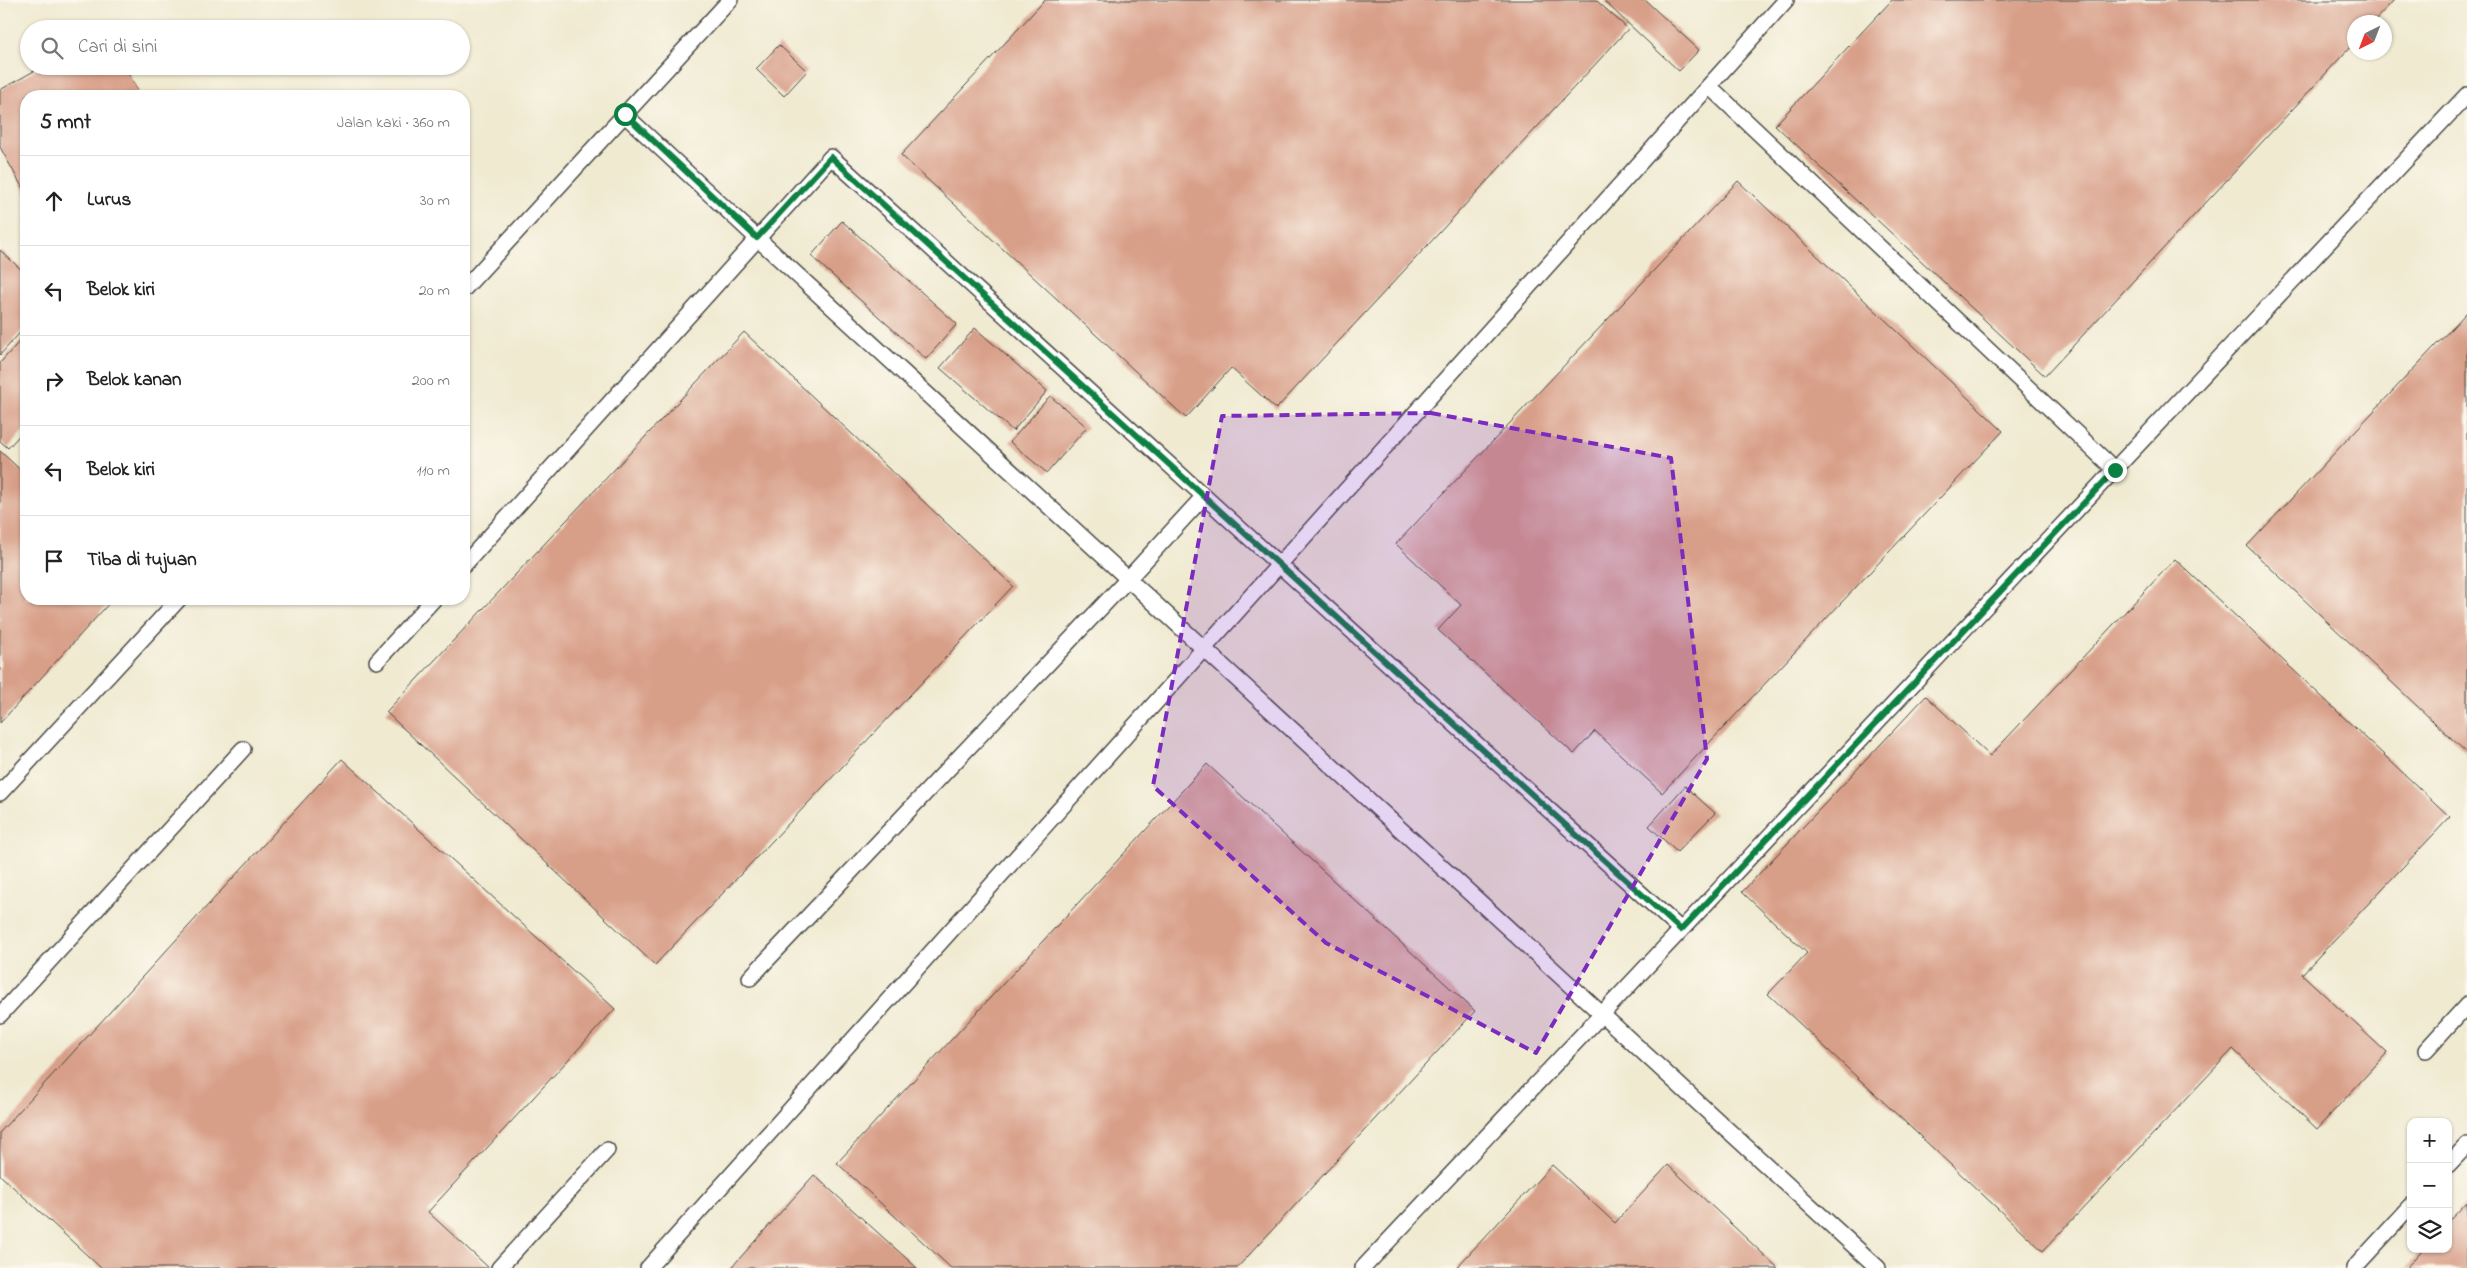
<!DOCTYPE html>
<html lang="id">
<meta charset="utf-8">
<style>
:root{--surface:#fff;--page:#f6f6f6;--text:#222;--muted:#767676;--line:#e0e0e0}
body{margin:0;font-family:"Indie Flower",sans-serif;background:var(--page);color:var(--text)}
.controls{position:absolute;right:15px;bottom:15px;display:grid;overflow:hidden;border-radius:10px;box-shadow:0 1px 4px #0004}
.controls button{width:45px;height:45px;display:grid;place-items:center;padding:0;border:0;border-bottom:1px solid var(--line);background:var(--surface);color:var(--text);font:25px sans-serif}
.compass{position:absolute;left:2347px;top:15px;width:45px;height:45px;border-radius:50%;background:var(--surface);box-shadow:0 1px 4px #0004;rotate:222deg}
.stop{position:absolute;width:15px;height:15px;margin:-11px;border:4px solid #0b8043;border-radius:50%;background:#fff}
.stop.end{background:#0b8043;border-color:#fff;box-shadow:0 1px 5px #0008}
.list{margin:0;padding:0;list-style:none}
h2{display:flex;justify-content:space-between;align-items:center;height:65px;margin:0;padding:0 20px;font-size:21px}
h2 small{font-size:16px;font-weight:400;color:var(--muted)}
.list li{display:grid;grid-template-columns:32px 1fr auto;gap:15px;align-items:center;box-sizing:border-box;height:90px;padding:0 20px;border-top:1px solid var(--line)}
.list b{display:block;font-size:19px;white-space:nowrap}
.list em{font-size:16px;font-style:normal;color:var(--muted)}
.icon{flex:none;width:28px;height:28px;fill:none;stroke:currentColor;stroke-width:2;stroke-linecap:round;stroke-linejoin:round}
.map{position:relative;flex:none;width:2467px;height:1268px;overflow:hidden}
.search{position:absolute;background:var(--surface);box-shadow:0 1px 4px #0004;left:20px;top:20px;width:450px;height:55px;display:flex;align-items:center;gap:12px;box-sizing:border-box;padding:0 18px;border-radius:28px;color:var(--muted);font-size:19px}
.panel{position:absolute;background:var(--surface);box-shadow:0 1px 4px #0004;left:20px;top:90px;width:450px;height:515px;border-radius:20px}
.map>svg:first-child{display:block}
.building{fill:#d89f88}
.lines{fill:none;stroke-linecap:round;stroke-linejoin:round}
.lane-casing{stroke:#494844;stroke-width:18}
.lane{stroke:#fff;stroke-width:15}
.route{stroke:#0b8043;stroke-width:6}
.marked{fill:#7b2cbf;fill-opacity:0.2;stroke:#7b2cbf;stroke-width:4;stroke-dasharray:10 6;stroke-linejoin:round}
</style>
<div class="map">
<svg width="2467" height="1268" viewBox="0 0 2467 1268">
<rect width="100%" height="100%" fill="#fbf7ec"/>
<filter id="ink" filterUnits="userSpaceOnUse"><feTurbulence type="fractalNoise" baseFrequency=".02" numOctaves="2"/><feDisplacementMap in="SourceGraphic" scale="10" xChannelSelector="R" yChannelSelector="G"/><feConvolveMatrix kernelMatrix="1 2 1 2 8 2 1 2 1" color-interpolation-filters="sRGB"/></filter>
<filter id="wash" filterUnits="userSpaceOnUse"><feTurbulence type="fractalNoise" baseFrequency=".0096" numOctaves="4" result="noise"/><feDisplacementMap in="SourceGraphic" scale="20" xChannelSelector="R" yChannelSelector="G"/><feGaussianBlur stdDeviation="1.12" result="paint"/><feColorMatrix in="noise" values="0 0 0 0 0 0 0 0 0 0 0 0 0 0 0 0 0 1.4 0 .05"/><feComposite in="paint" operator="in"/></filter>
<g filter="url(#wash)">
<rect width="100%" height="100%" fill="#f0ead1"/>
<g id="blocks">
<g class="building">
<path d="M 1045,0 L 1596,0 L 1628,29 L 1276,409 L 1231,368 L 1186,418 L 901,155 Z"/>
<path d="M 1607,0 L 1645,0 L 1699,50 L 1679,71 L 1605,2 Z"/>
<path d="M 1892,0 L 2394,0 L 2373,22 L 2354,22 L 2354,43 L 2045,376 L 1775,125 Z"/>
<path d="M 779,45 L 807,71 L 784,96 L 756,69 Z"/>
<path d="M 43,66 L 124,66 L 141,96 L 26,96 L 26,194 L 0,147 L 0,90 Z"/>
<path d="M 1738,181 L 2003,431 L 1662,793 L 1595,731 L 1574,754 L 1438,630 L 1461,605 L 1396,544 Z"/>
<path d="M 842,221 L 957,324 L 926,359 L 811,256 Z"/>
<path d="M 0,250 L 26,274 L 26,326 L 0,355 Z"/>
<path d="M 2467,312 L 2467,753 L 2247,546 Z"/>
<path d="M 975,328 L 1047,391 L 1013,431 L 940,368 Z"/>
<path d="M 744,332 L 1013,586 L 655,965 L 386,712 Z"/>
<path d="M 26,334 L 26,428 L 8,448 L 0,441 L 0,363 Z"/>
<path d="M 1050,396 L 1087,427 L 1047,473 L 1010,442 Z"/>
<path d="M 0,451 L 26,475 L 26,599 L 113,599 L 0,723 Z"/>
<path d="M 2175,559 L 2450,817 L 2302,974 L 2387,1053 L 2317,1129 L 2233,1049 L 2043,1251 L 1768,994 L 1807,953 L 1742,892 L 1926,696 L 1990,756 Z"/>
<path d="M 342,759 L 615,1009 L 428,1212 L 489,1268 L 101,1268 L 0,1175 L 0,1132 Z"/>
<path d="M 1207,764 L 1475,1011 L 1237,1268 L 951,1268 L 837,1163 Z"/>
<path d="M 1685,786 L 1715,813 L 1677,852 L 1649,826 Z"/>
<path d="M 1552,1165 L 1615,1223 L 1668,1165 L 1778,1268 L 1456,1268 Z"/>
<path d="M 814,1175 L 917,1268 L 731,1268 Z"/>
<path d="M 2467,1202 L 2467,1268 L 2406,1268 L 2423,1249 L 2448,1249 L 2448,1222 Z"/>
</g>
</g>
</g>
<g filter="url(#ink)">
<use href="#blocks" fill-opacity="0" stroke="#494844" stroke-width="1"/>
<g class="lines">
<g class="lane-casing">
<g id="lane">
<path d="M 1709,86 L 2115,470"/>
<path d="M 625,115 L 757,238 L 1878,1268"/>
<path d="M 464,289 L 730,0"/>
<path d="M 464,565 L 831,157 L 1681,930"/>
<path d="M 377,661 L 434,599"/>
<path d="M 0,793 L 179,599"/>
<path d="M 750,978 L 1128,579 L 1204,496"/>
<path d="M 0,1015 L 243,749"/>
<path d="M 2426,1050 L 2467,1005"/>
<path d="M 2448,1165 L 2467,1145"/>
<path d="M 499,1268 L 607,1150"/>
<path d="M 648,1268 L 1786,0"/>
<path d="M 1363,1268 L 2467,95"/>
<path d="M 2354,1268 L 2411,1206"/>
</g>
</g>
<use href="#lane" class="lane"/>
</g>
</g>
<g class="lines" filter="url(#ink)">
<path class="route" d="M 625,114 L 757,238 L 831,157 L 1681,930 L 2115,470"/>
</g>
<path class="marked" d="M 1431,413 L 1671,458 L 1707,759 L 1536,1053 L 1326,943 L 1153,786 L 1222,416 Z"/>
</svg>
<div class="controls">
<button>+</button>
<button>−</button>
<button><svg class="icon" aria-label="layers" viewBox="0 0 24 24"><path d="M12 4l9 5-9 5-9-5zM3 14l9 5 9-5"/></svg></button>
</div>
<svg class="compass" viewBox="-18 -18 36 36"><path d="M0-13l5 13h-10z" fill="#e53935"/><path d="M0 13l5-13h-10z" fill="#767676"/></svg>
<div class="stop" style="left:625px;top:114px"></div>
<div class="stop end" style="left:2115px;top:470px"></div>
<div class="search"><svg class="icon" aria-label="search" viewBox="0 0 24 24"><circle cx="10" cy="10" r="6"/><path d="M15 15l6 6"/></svg>Cari di sini</div>
<section class="panel">
<h2>5 mnt<small>Jalan kaki · 360 m</small></h2>
<ul class="list">
<li><svg class="icon" aria-label="ahead" viewBox="0 0 24 24"><path d="M12 20V5M6 11l6-6 6 6"/></svg><div><b>Lurus</b></div><em>30 m</em></li>
<li><svg class="icon" aria-label="left" viewBox="0 0 24 24"><path d="M17 20v-9H6M10 6l-5 5 5 5"/></svg><div><b>Belok kiri</b></div><em>20 m</em></li>
<li><svg class="icon" aria-label="right" viewBox="0 0 24 24"><path d="M7 20v-9h11M14 6l5 5-5 5"/></svg><div><b>Belok kanan</b></div><em>200 m</em></li>
<li><svg class="icon" aria-label="left" viewBox="0 0 24 24"><path d="M17 20v-9H6M10 6l-5 5 5 5"/></svg><div><b>Belok kiri</b></div><em>110 m</em></li>
<li><svg class="icon" aria-label="arrive" viewBox="0 0 24 24"><path d="M6 21V4h12l-3 4 3 4H6"/></svg><div><b>Tiba di tujuan</b></div></li>
</ul>
</section>
</div>
